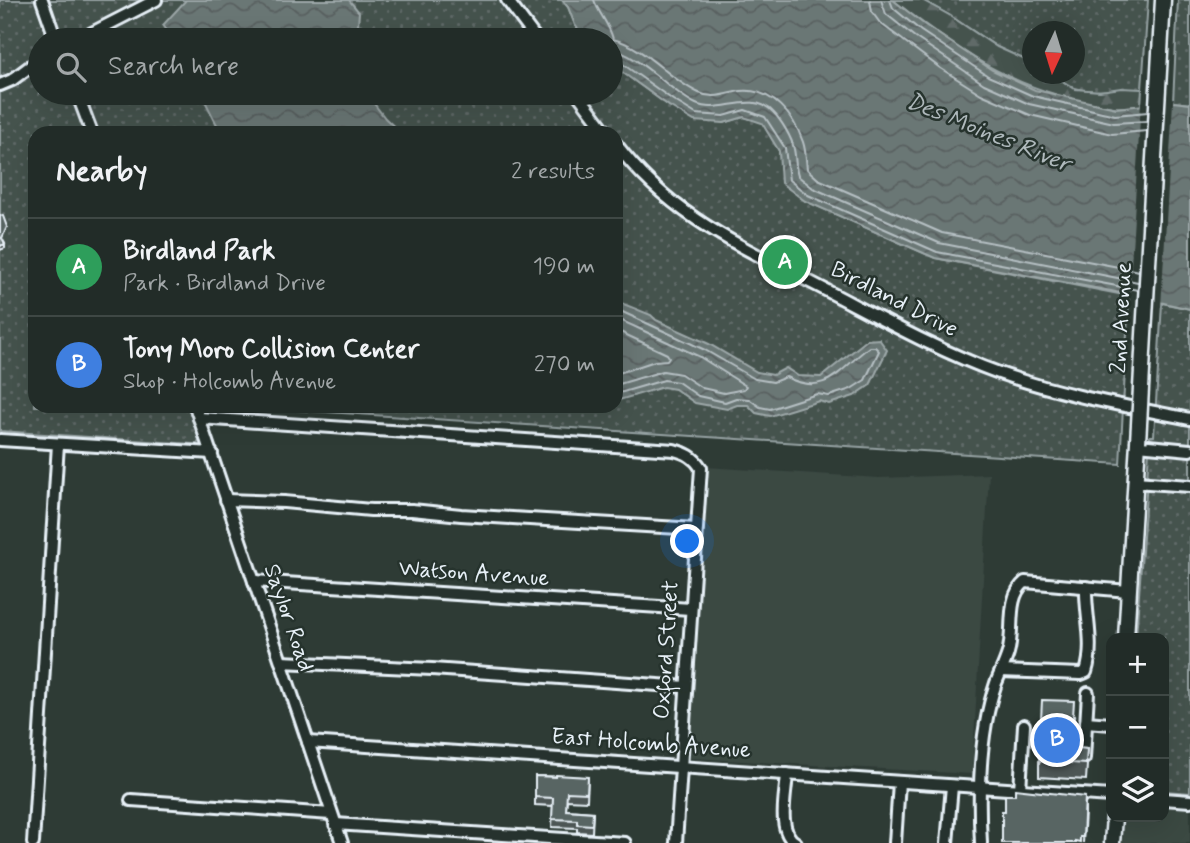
<!DOCTYPE html>
<meta charset="utf-8">
<style>
:root{--surface:#222c28;--page:#2a3430;--text:#f1f3f6;--muted:#a2a7a8;--line:#3f4845;--accent:#bca0f2}
body{margin:0;font-family:Mynerve,sans-serif;background:var(--page);color:var(--text)}
.controls{position:absolute;right:21px;bottom:21px;display:grid;overflow:hidden;border-radius:14px;box-shadow:0 7px 28px #0002}
.controls button{width:63px;height:63px;display:grid;place-items:center;padding:0;border:0;border-bottom:2px solid var(--line);background:var(--surface);color:var(--text);font:35px sans-serif}
.compass{position:absolute;left:1022px;top:21px;width:63px;height:63px;border-radius:50%;background:var(--surface);box-shadow:0 7px 28px #0002;rotate:184deg}
.you{position:absolute;left:688px;top:542px;width:24px;height:24px;margin:-18px;border:5px solid #fff;border-radius:50%;background:#1a73e8;box-shadow:0 0 0 10px #1a73e833}
.badge{display:grid;place-items:center;width:46px;height:46px;border-radius:50%;background:var(--accent);color:#fff;font-size:23px;font-weight:700}
.pin{position:absolute;translate:-50% -50%;border:4px solid #fff;box-shadow:0 2px 7px #0006}
.list{margin:0;padding:0;list-style:none}
h2{display:flex;justify-content:space-between;align-items:center;height:91px;margin:0;padding:0 28px;font-size:30px}
h2 small{font-size:23px;font-weight:400;color:var(--muted)}
.list li{display:grid;grid-template-columns:46px 1fr auto;gap:21px;align-items:center;box-sizing:border-box;height:98px;padding:0 28px;border-top:2px solid var(--line)}
.list b{display:block;font-size:26px;white-space:nowrap}
.list p{margin:0;font-size:23px;white-space:nowrap;color:var(--muted)}
.list em{font-size:23px;font-style:normal;color:var(--muted)}
.icon{flex:none;width:38px;height:38px;fill:none;stroke:currentColor;stroke-width:2;stroke-linecap:round;stroke-linejoin:round}
.map{position:relative;flex:none;width:1190px;height:843px;overflow:hidden}
.search{position:absolute;background:var(--surface);box-shadow:0 7px 28px #0002;left:28px;top:28px;width:595px;height:77px;display:flex;align-items:center;gap:18px;box-sizing:border-box;padding:0 24px;border-radius:38px;color:var(--muted);font-size:26px}
.panel{position:absolute;background:var(--surface);box-shadow:0 7px 28px #0002;left:28px;top:126px;width:595px;height:287px;border-radius:21px}
.map>svg:first-child{display:block}
.built{fill:#3b4843}
.grass{fill:url(#grass-dots);stroke:#96a2a3;stroke-width:2}
.forest{fill:url(#forest-firs);stroke:#96a2a3;stroke-width:2}
.water{fill:url(#water-waves);stroke:#9da8a9;stroke-width:2}
.pier{fill:#2e3b35}
.lines{fill:none;stroke-linecap:round;stroke-linejoin:round}
.shore{stroke:#b6c0c4;stroke-width:2}
.minor-casing{stroke:#e8f1f8;stroke-width:16}
.major-casing{stroke:#e8f1f8;stroke-width:19}
.minor{stroke:#26332d;stroke-width:10}
.major{stroke:#26332d;stroke-width:14}
.major-bridge-casing{stroke:#e8f1f8;stroke-width:19;stroke-linecap:butt}
.major-bridge{stroke:#26332d;stroke-width:14}
.wall{fill:#4d5755;stroke:#e8f1f8;stroke-width:2}
.shaded-wall{fill:#3e4745;stroke:#e8f1f8;stroke-width:2}
.building{fill:#596563;stroke:#e8f1f8;stroke-width:2}
.labels{text-anchor:middle;dominant-baseline:central;stroke-width:5;stroke-linejoin:round;paint-order:stroke}
.street-label{font-size:23px;fill:#e8f1f8;stroke:#26332d}
.water-label{font-size:24px;font-style:italic;fill:#b0babd;stroke:#26332d}
</style>
<div class="map">
<svg width="1190" height="843" viewBox="0 0 1190 843">
<defs>
<pattern id="grass-dots" width="8" height="8" patternUnits="userSpaceOnUse" patternTransform="scale(1.75)"><rect width="8" height="8" fill="#45524e"/><path d="M2 2h.1M6 6h.1" fill="none" stroke="#606b68" stroke-width="1.8" stroke-linecap="round"/></pattern>
<pattern id="forest-firs" width="22" height="20" patternUnits="userSpaceOnUse" patternTransform="scale(1.75)"><rect width="22" height="20" fill="#45524e"/><path d="M5 1l3.5 6h-7zM16 11l3.5 6h-7z" fill="#606b68"/></pattern>
<pattern id="water-waves" width="16" height="10" patternUnits="userSpaceOnUse" patternTransform="scale(1.75)"><rect width="16" height="10" fill="#6b7775"/><path d="M0 5q4-4 8 0t8 0" fill="none" stroke="#586060"/></pattern>
</defs>
<rect width="100%" height="100%" fill="#2e3b35"/>
<filter id="ink" filterUnits="userSpaceOnUse"><feTurbulence type="fractalNoise" baseFrequency=".0143" numOctaves="2"/><feDisplacementMap in="SourceGraphic" scale="14" xChannelSelector="R" yChannelSelector="G"/><feConvolveMatrix kernelMatrix="1 2 1 2 8 2 1 2 1" color-interpolation-filters="sRGB"/></filter>
<g filter="url(#ink)">
<g class="built">
<path d="M 706,467 L 879,478 L 989,474 L 972,774 L 690,758 Z"/>
<path d="M 1164,799 L 1190,801 L 1190,843 L 1112,843 L 1114,817 L 1164,817 Z"/>
</g>
<g class="grass">
<path d="M 0,0 L 562,0 L 568,7 L 575,25 L 587,40 L 40,40 L 40,93 L 611,93 L 611,64 L 669,106 L 724,123 L 744,117 L 762,122 L 779,151 L 782,183 L 805,201 L 935,258 L 1129,296 L 1120,464 L 235,406 L 616,406 L 616,133 L 35,133 L 35,406 L 199,406 L 202,437 L 197,444 L 192,444 L 0,431 Z"/>
<path d="M 922,0 L 1148,0 L 1142,89 C 1122,88 1092,94 1075,88 C 1067,85 1058,78 1051,74 L 1074,74 L 1074,32 L 1032,32 L 1032,63 L 997,47 L 949,15 Z"/>
<path d="M 1178,0 L 1190,0 L 1190,104 L 1173,102 Z"/>
<path d="M 1162,303 L 1190,309 L 1190,793 L 1164,791 L 1164,638 L 1136,638 L 1150,436 L 1154,436 Z"/>
</g>
<path class="forest" d="M 893,0 L 922,0 L 949,15 L 997,47 L 1032,63 L 1032,74 L 1051,74 L 1075,89 L 1100,91 L 1121,88 L 1142,89 L 1141,106 C 1132,106 1122,108 1114,107 C 1022,95 964,56 893,0 Z"/>
<g class="water">
<path d="M 186,0 L 349,0 L 359,12 L 357,40 L 174,40 L 163,25 Z"/>
<path d="M 562,0 L 893,0 L 925,25 L 992,70 L 1035,90 L 1116,108 L 1173,102 L 1190,104 L 1190,309 L 1111,291 L 935,258 L 805,201 L 781,183 L 779,151 L 762,123 L 744,117 L 724,123 L 694,121 L 669,106 L 611,64 L 611,40 L 587,40 L 575,25 L 568,7 Z"/>
<path d="M 201,93 L 366,93 L 385,118 L 401,133 L 221,133 Z"/>
<path d="M 616,301 L 651,315 L 656,320 L 709,344 L 757,372 L 773,375 L 786,368 L 798,376 L 821,377 L 867,340 L 879,339 L 887,350 L 870,385 L 854,396 L 829,404 L 819,401 L 770,416 L 756,413 L 748,405 L 737,405 L 727,409 L 695,403 L 675,389 L 663,387 L 616,401 Z"/>
</g>
<path class="pier" d="M 1174,98 L 1173,102 L 1161,307 L 1129,299 L 1141,102 Z"/>
<g class="lines">
<g class="shore">
<path d="M 594,0 C 599,14 609,24 613,39 C 646,47 668,79 699,93 C 714,100 727,93 741,91 C 772,88 794,116 803,142 C 806,151 806,161 807,169 L 818,179 L 942,233 L 1139,271"/>
<path d="M 870,0 L 872,12 L 880,23 L 940,68 L 981,94 L 1030,115 L 1112,134 L 1147,131"/>
<path d="M 881,0 L 886,14 L 916,38 L 984,84 L 1029,104 L 1114,123 L 1147,121"/>
<path d="M 890,0 L 893,8 L 921,31 L 988,76 L 1033,96 L 1115,115 L 1148,112"/>
<path d="M 611,50 C 635,51 671,92 696,104 C 720,115 752,90 773,112 C 781,120 792,138 794,149 C 796,158 795,167 798,176 L 813,188 L 939,243 L 1138,282"/>
<path d="M 611,59 L 617,60 L 673,100 L 696,114 L 724,116 L 745,110 L 765,117 L 785,148 L 789,180 L 808,195 L 937,252 L 1138,290"/>
<path d="M 616,309 L 705,350 L 755,379 L 773,382 L 786,377 C 826,398 840,369 869,347 L 875,347 L 879,351 L 865,380 L 851,389 L 829,396 L 817,394 L 770,409 L 760,407 L 749,399 L 736,398 L 725,402 L 698,396 L 678,382 L 664,380 L 616,394"/>
<path d="M 616,318 L 700,357 L 746,386 L 744,389 L 724,393 L 702,388 L 681,374 L 663,371 L 616,385"/>
<path d="M 616,330 L 667,354 L 669,357 L 667,360 L 655,361 L 616,374"/>
</g>
<g class="minor-casing">
<g id="minor">
<path d="M 42,0 L 56,40"/>
<path d="M 507,0 L 537,40"/>
<path d="M 78,40 L 156,0"/>
<path d="M 0,85 L 12,80 L 40,59"/>
<path d="M 77,93 L 92,133"/>
<path d="M 577,93 L 607,133"/>
<path d="M 616,144 C 668,213 734,243 808,281 C 871,313 933,349 999,373 C 1062,395 1125,406 1190,419"/>
<path d="M 195,406 L 342,843"/>
<path d="M 199,418 L 674,450 C 686,453 694,457 701,468 L 676,843"/>
<path d="M 0,440 L 212,453"/>
<path d="M 1138,445 L 1190,450"/>
<path d="M 1135,482 L 1190,486"/>
<path d="M 226,500 L 284,502 L 371,510 L 412,510 L 461,515 L 696,529"/>
<path d="M 254,581 L 691,609"/>
<path d="M 281,662 L 432,669 L 686,687"/>
<path d="M 1001,671 L 1081,674 L 1086,672 C 1095,644 1085,615 1086,587"/>
<path d="M 1086,722 L 1111,724"/>
<path d="M 308,742 L 1111,796"/>
<path d="M 1084,758 L 1088,693"/>
<path d="M 787,774 C 786,794 776,832 796,843"/>
<path d="M 1020,790 L 1024,725"/>
<path d="M 1164,799 L 1190,801"/>
<path d="M 131,800 L 331,814"/>
<path d="M 335,824 L 625,843"/>
<path d="M 33,843 L 58,444"/>
<path d="M 895,843 L 899,782"/>
<path d="M 947,843 L 952,786"/>
<path d="M 981,843 C 978,791 979,733 996,683 C 1000,673 1005,663 1008,653 C 1015,631 1005,598 1025,582 L 1128,591"/>
</g>
</g>
<g class="major-casing">
<g id="major">
<path d="M 1142,370 L 1163,0"/>
<path d="M 1126,638 L 1138,442"/>
<path d="M 1112,843 L 1114,817"/>
</g>
</g>
<use href="#minor" class="minor"/>
<use href="#major" class="major"/>
<g class="major-bridge-casing">
<path id="major-bridge" d="M 1138,442 L 1142,370"/>
</g>
<use href="#major-bridge" class="major-bridge"/>
</g>
<g class="wall">
<path d="M 1074,717 L 1072,748 L 1087,765 L 1086,780 L 1039,777 L 1039,761 Z"/>
<path d="M 535,776 L 588,777 L 587,801 L 567,800 L 566,810 L 593,812 L 592,833 L 577,832 L 577,828 L 552,827 L 553,806 L 535,805 Z"/>
</g>
<g class="shaded-wall">
<path d="M 5,244 L 5,248 L 0,250 L 0,246 Z"/>
<path d="M 1085,797 L 1085,813 L 1083,843 Z"/>
</g>
<g class="building">
<path d="M 0,215 L 3,216 L 7,227 L 2,238 L 5,244 L 0,246 Z"/>
<path d="M 35,348 L 35,374 L 33,374 Z"/>
<path d="M 1042,700 L 1074,701 L 1071,747 L 1087,749 L 1086,764 L 1039,761 Z"/>
<path d="M 556,775 L 588,777 L 587,793 L 567,792 L 566,810 L 593,812 L 592,825 L 577,824 L 577,820 L 552,819 L 553,798 L 535,797 L 535,776 L 556,777 Z"/>
<path d="M 1015,789 L 1085,797 L 1083,837 L 1080,837 L 1080,842 L 1075,841 L 1075,843 L 1002,843 L 1002,811 L 1005,811 L 1005,795 L 1015,795 Z"/>
</g>
</g>
<g class="labels">
<g class="street-label">
<text transform="translate(894 300) rotate(27)">Birdland Drive</text>
<text transform="translate(1122 318) rotate(-87)">2nd Avenue</text>
<text transform="translate(474 574) rotate(4)">Watson Avenue</text>
<text transform="translate(288 618) rotate(71)">Saylor Road</text>
<text transform="translate(667 650) rotate(-86)">Oxford Street</text>
<text transform="translate(651 744) rotate(4)">East Holcomb Avenue</text>
</g>
<g class="water-label">
<text transform="translate(988 133) rotate(22)">Des Moines River</text>
</g>
</g>
</svg>
<div class="controls">
<button>+</button>
<button>−</button>
<button><svg class="icon" aria-label="layers" viewBox="0 0 24 24"><path d="M12 4l9 5-9 5-9-5zM3 14l9 5 9-5"/></svg></button>
</div>
<svg class="compass" viewBox="-18 -18 36 36"><path d="M0-13l5 13h-10z" fill="#e53935"/><path d="M0 13l5-13h-10z" fill="#a2a7a8"/></svg>
<div class="you"></div>
<div class="pin badge" style="left:785px;top:262px;background:#2e9e5b">A</div>
<div class="pin badge" style="left:1057px;top:740px;background:#3f7fe0">B</div>
<div class="search"><svg class="icon" aria-label="search" viewBox="0 0 24 24"><circle cx="10" cy="10" r="6"/><path d="M15 15l6 6"/></svg>Search here</div>
<section class="panel">
<h2>Nearby<small>2 results</small></h2>
<ul class="list">
<li><span class="badge" style="background:#2e9e5b">A</span><div><b>Birdland Park</b><p>Park · Birdland Drive</p></div><em>190 m</em></li>
<li><span class="badge" style="background:#3f7fe0">B</span><div><b>Tony Moro Collision Center</b><p>Shop · Holcomb Avenue</p></div><em>270 m</em></li>
</ul>
</section>
</div>
